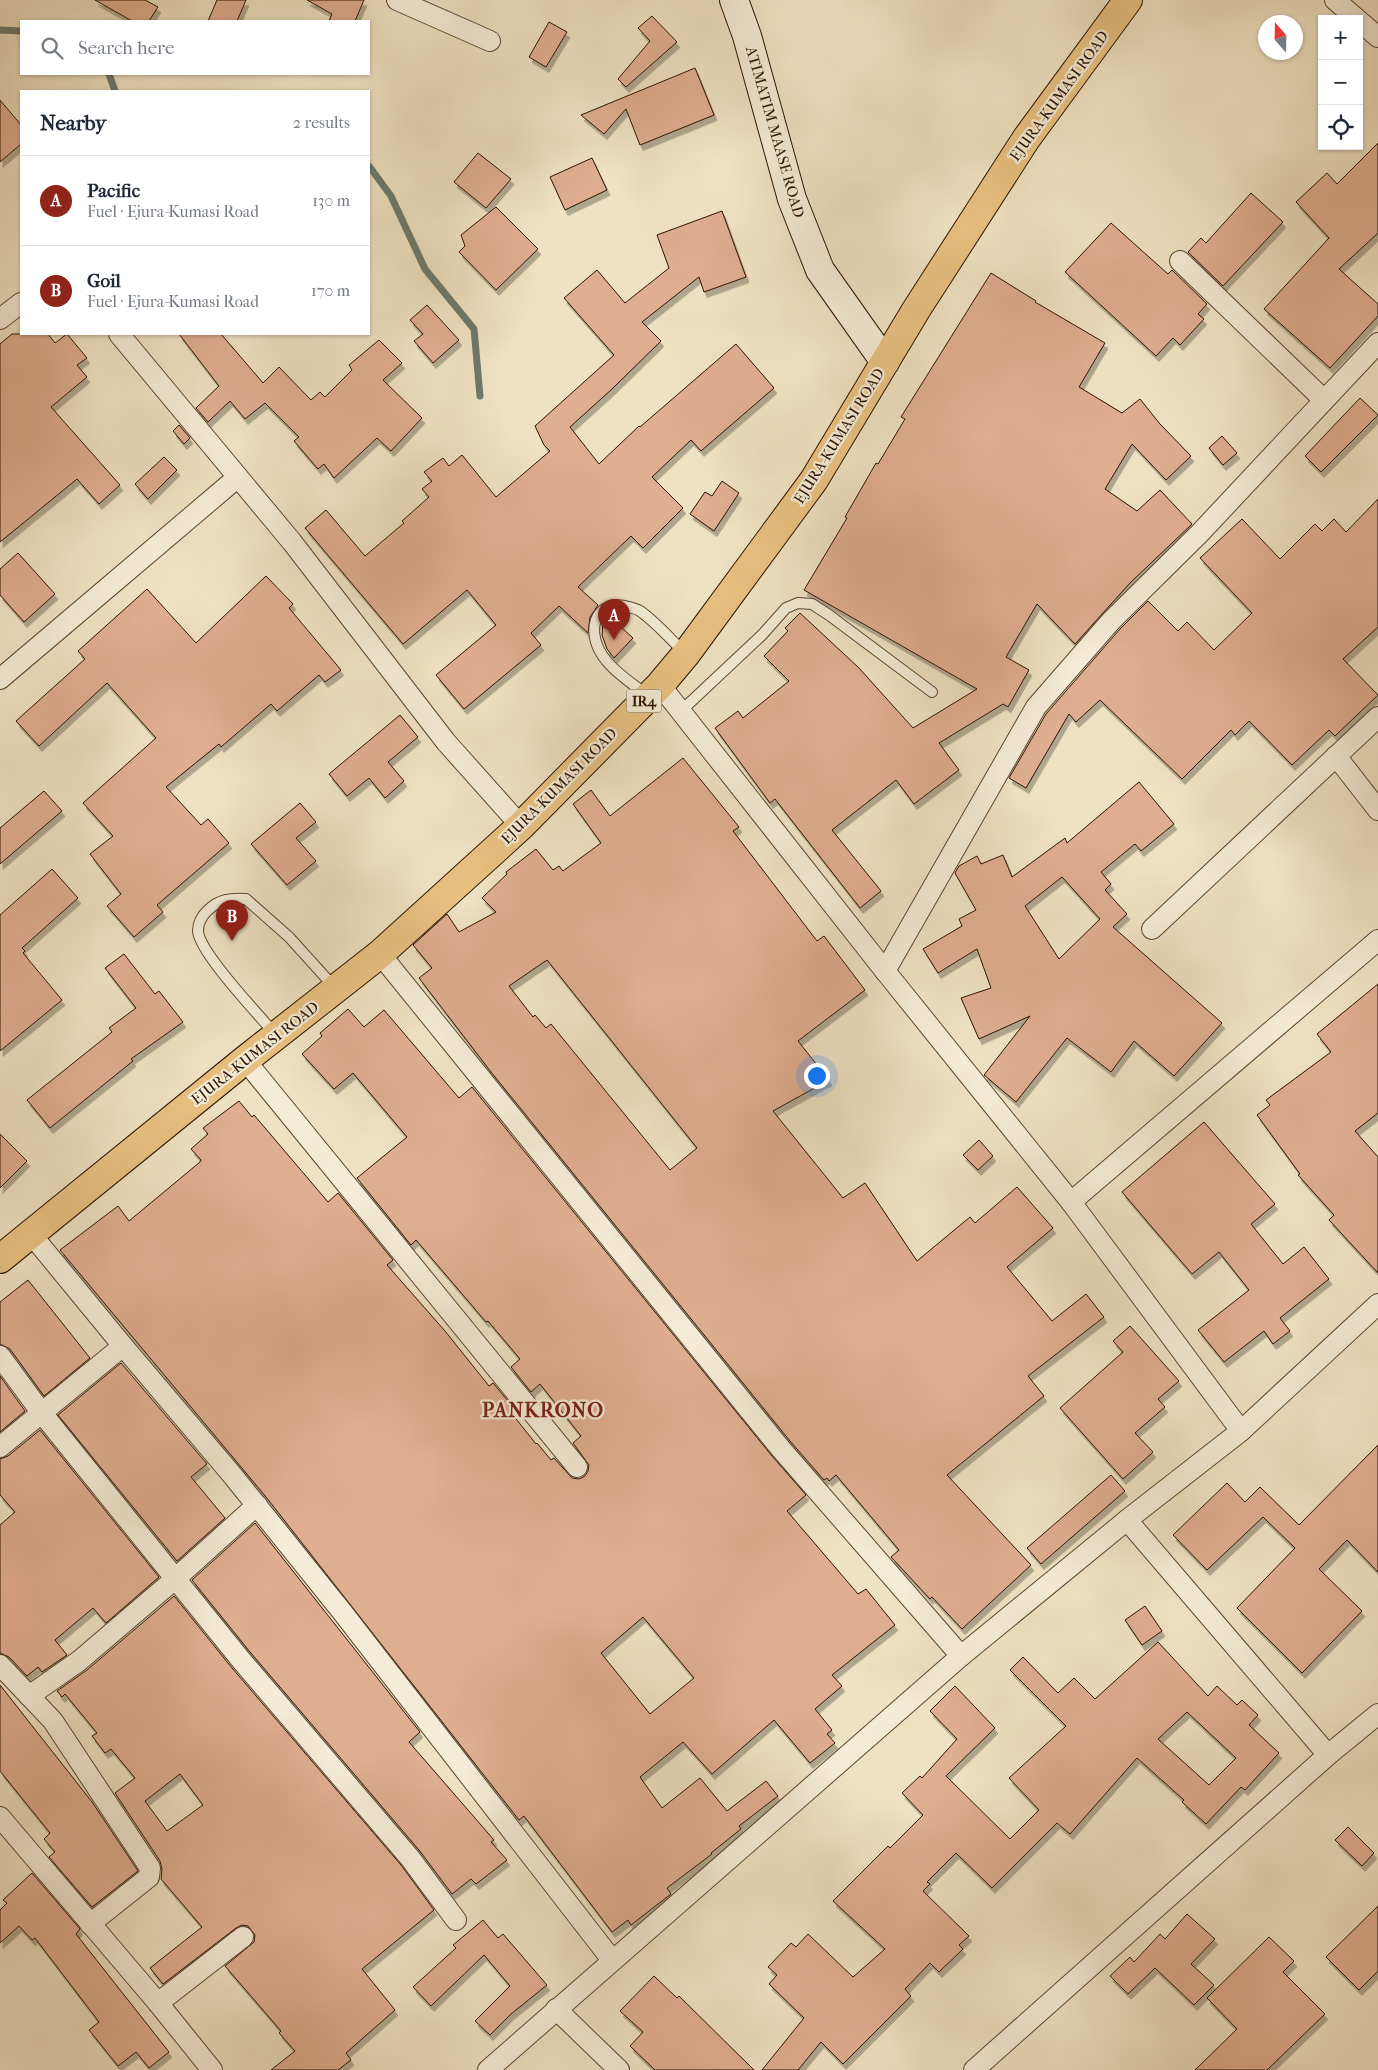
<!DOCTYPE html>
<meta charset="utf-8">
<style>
:root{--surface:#fff;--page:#f2f2f3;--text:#1f2937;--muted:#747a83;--line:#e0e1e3;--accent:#8f2418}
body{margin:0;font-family:"IM FELL French Canon",serif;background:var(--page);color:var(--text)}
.controls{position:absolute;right:15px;top:15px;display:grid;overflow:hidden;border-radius:0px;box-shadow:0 1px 4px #0004}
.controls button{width:45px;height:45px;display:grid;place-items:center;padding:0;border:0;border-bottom:1px solid var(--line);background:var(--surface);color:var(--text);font:25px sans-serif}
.compass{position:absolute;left:1258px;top:15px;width:45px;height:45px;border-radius:50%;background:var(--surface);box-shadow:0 1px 4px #0004;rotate:340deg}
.you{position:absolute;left:816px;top:1075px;width:18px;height:18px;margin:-12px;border:4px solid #fff;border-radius:50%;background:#1a73e8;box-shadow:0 0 0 8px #1a73e833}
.badge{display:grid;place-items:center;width:32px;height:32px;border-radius:50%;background:var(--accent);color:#fff;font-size:16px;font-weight:700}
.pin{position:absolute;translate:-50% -41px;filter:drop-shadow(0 1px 2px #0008)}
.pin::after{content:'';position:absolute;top:26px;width:18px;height:15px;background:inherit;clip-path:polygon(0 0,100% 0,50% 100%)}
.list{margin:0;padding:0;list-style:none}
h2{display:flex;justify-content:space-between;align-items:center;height:65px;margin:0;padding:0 20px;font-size:21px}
h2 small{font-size:16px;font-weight:400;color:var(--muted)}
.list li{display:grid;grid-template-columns:32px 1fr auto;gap:15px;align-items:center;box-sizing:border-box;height:90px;padding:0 20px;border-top:1px solid var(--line)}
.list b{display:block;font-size:19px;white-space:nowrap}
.list p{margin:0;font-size:16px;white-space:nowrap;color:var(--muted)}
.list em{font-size:16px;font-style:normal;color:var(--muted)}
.icon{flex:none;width:28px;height:28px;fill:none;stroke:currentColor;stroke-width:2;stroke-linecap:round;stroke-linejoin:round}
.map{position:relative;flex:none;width:1378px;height:2070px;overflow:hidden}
.search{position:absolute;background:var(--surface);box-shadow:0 1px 4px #0004;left:20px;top:20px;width:350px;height:55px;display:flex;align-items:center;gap:12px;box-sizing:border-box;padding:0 18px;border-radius:0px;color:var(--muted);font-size:19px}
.panel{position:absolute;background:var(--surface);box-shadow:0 1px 4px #0004;left:20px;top:90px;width:350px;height:245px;border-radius:0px}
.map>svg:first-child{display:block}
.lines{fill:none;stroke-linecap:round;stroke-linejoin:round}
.stream{stroke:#6d796d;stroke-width:7}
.building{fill:#dfad90;stroke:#2a1200;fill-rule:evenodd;filter:url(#shadow)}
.service-casing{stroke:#5b4630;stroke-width:12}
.minor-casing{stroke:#5b4630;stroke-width:22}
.secondary-casing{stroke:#2a1200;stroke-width:30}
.primary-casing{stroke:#2a1200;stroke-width:30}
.service{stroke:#f5ecd7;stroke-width:10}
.minor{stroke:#f5ecd7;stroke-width:20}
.secondary{stroke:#f5ecd7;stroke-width:28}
.primary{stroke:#e8c181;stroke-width:28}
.labels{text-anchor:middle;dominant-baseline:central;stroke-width:4.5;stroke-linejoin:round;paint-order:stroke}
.shield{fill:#f5ecd7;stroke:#675340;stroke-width:1}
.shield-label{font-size:14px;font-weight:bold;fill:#2a1200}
.street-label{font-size:15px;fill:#2a1200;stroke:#f5ecd7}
.district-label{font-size:20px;font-weight:bold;letter-spacing:1px;fill:#7a1f14;stroke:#f5ecd7}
</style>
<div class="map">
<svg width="1378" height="2070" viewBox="0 0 1378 2070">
<defs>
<filter id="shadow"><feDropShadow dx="3" dy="5.5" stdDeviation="0" flood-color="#0004"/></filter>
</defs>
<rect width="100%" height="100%" fill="#efe2c2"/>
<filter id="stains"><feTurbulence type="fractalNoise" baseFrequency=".004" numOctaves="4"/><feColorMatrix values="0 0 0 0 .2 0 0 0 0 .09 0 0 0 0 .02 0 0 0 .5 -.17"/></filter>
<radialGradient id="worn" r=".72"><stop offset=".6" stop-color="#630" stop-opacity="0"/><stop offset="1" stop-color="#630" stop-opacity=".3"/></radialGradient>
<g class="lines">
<g class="stream">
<path d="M 0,30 L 21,31"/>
<path d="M 109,74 L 115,91"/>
<path d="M 369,166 L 391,196 L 425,269 L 474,329 L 480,396"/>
</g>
</g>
<g class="building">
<path d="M 95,0 L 145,0 L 158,7 L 149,21 L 132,21 Z"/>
<path d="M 217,0 L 246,0 L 237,21 L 208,21 Z"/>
<path d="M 307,0 L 364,0 L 355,21 L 329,21 L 332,14 Z"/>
<path d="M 652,16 L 677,42 L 626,87 L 618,79 L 650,41 L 638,28 Z"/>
<path d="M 549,22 L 567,32 L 546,67 L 529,57 Z"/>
<path d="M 695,68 L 714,115 L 640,145 L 626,109 L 604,134 L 581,115 Z"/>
<path d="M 0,100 L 21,125 L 21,144 L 0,162 Z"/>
<path d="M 1378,143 L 1378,233 L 1339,269 L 1378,304 L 1378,316 L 1330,368 L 1264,309 L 1329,238 L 1296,202 L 1327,173 L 1337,184 Z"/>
<path d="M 478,153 L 511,179 L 486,208 L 454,182 Z"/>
<path d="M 592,158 L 607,190 L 565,210 L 550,177 Z"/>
<path d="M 1251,193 L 1283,222 L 1223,286 L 1188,252 L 1201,238 L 1206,243 Z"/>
<path d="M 496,207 L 538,249 L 496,290 L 459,252 L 465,246 L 461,235 Z"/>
<path d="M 722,211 L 746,277 L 704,292 L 699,277 L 642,322 L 661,341 L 612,389 L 570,427 L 599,464 L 639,426 L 640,427 L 736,344 L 774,388 L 701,451 L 691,440 L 652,477 L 683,508 L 643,548 L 631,536 L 578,587 L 598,605 L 590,617 L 588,633 L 559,606 L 531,633 L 541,645 L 464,709 L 436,675 L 496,625 L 467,590 L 403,644 L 305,528 L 326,510 L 365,556 L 404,523 L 402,521 L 429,497 L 422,489 L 432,481 L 424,472 L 443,458 L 449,466 L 462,455 L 496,497 L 550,451 L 544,445 L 535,426 L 614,355 L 564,298 L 597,270 L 625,303 L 669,268 L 657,235 Z"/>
<path d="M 1111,223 L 1168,274 L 1172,270 L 1207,304 L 1198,314 L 1204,319 L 1180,345 L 1173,338 L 1156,356 L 1065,272 Z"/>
<path d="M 991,273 L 1036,301 L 1035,302 L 1105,343 L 1079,387 L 1122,413 L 1140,399 L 1160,424 L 1191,456 L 1166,480 L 1132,444 L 1105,489 L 1137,511 L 1160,490 L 1192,524 L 1130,583 L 1075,644 L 1037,604 L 1006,657 L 1029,670 L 1008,707 L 1003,704 L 939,743 L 959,770 L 914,804 L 896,780 L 832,830 L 881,891 L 860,908 L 775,799 L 770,803 L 715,728 L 738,711 L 743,718 L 789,681 L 764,656 L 788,631 L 785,628 L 800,613 L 859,668 L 913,728 L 977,689 L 804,590 L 847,518 L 845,517 L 876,463 L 878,464 L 905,419 L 901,417 Z"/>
<path d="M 427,305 L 459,340 L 433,363 L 414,341 L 423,334 L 410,320 Z"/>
<path d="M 12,334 L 48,334 L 55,343 L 67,334 L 87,358 L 77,365 L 87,377 L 51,407 L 120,485 L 99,504 L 77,479 L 0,542 L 0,344 Z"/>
<path d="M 179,334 L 221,334 L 263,383 L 279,367 L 311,400 L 320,392 L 325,397 L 352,370 L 349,365 L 379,340 L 402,363 L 383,380 L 422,418 L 391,451 L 377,438 L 334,478 L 324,464 L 318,469 L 294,441 L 299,437 L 265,403 L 245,419 L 230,401 L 208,422 L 196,408 L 219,386 Z"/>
<path d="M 1360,398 L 1378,415 L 1321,472 L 1305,456 Z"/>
<path d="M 179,425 L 190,438 L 184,444 L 173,431 Z"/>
<path d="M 1222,436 L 1237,453 L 1223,465 L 1209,448 Z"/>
<path d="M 164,457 L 177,470 L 148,499 L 135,484 Z"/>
<path d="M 722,481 L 739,493 L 714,531 L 690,514 L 705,492 L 712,496 Z"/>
<path d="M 1378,499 L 1378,627 L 1343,659 L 1378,695 L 1335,736 L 1329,730 L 1292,765 L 1249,721 L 1235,735 L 1231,730 L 1182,779 L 1100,700 L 1076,722 L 1069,714 L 1026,788 L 1009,778 L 1046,714 L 1120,629 L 1148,601 L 1178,631 L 1187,622 L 1214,650 L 1252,613 L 1200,558 L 1242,519 L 1280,559 L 1315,524 L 1322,531 L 1334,519 L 1346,532 Z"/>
<path d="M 18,553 L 55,594 L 24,622 L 0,595 L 0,569 Z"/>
<path d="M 266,576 L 293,604 L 289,608 L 341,670 L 325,682 L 319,675 L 277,711 L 271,704 L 221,747 L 219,744 L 166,787 L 201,825 L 208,819 L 229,843 L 157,905 L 163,912 L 134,937 L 107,906 L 121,894 L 90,854 L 113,836 L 83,803 L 156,738 L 107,683 L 39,746 L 16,721 L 85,659 L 78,651 L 147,589 L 196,643 Z"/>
<path d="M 608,615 L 633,638 L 614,658 L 607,649 L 602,635 L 603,622 Z"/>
<path d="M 400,715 L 418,737 L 388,762 L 404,781 L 385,798 L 369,778 L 347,796 L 329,774 Z"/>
<path d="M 683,758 L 739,827 L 733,831 L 817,941 L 824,936 L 865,990 L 798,1041 L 829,1080 L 773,1111 L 843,1198 L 865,1183 L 917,1261 L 970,1217 L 975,1223 L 1017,1187 L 1053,1228 L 1007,1267 L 1052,1321 L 1086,1294 L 1104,1317 L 1028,1376 L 1044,1396 L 947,1475 L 1031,1565 L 962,1629 L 932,1597 L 930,1599 L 891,1557 L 899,1550 L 836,1475 L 829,1481 L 827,1478 L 824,1480 L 790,1441 L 491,1072 L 419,978 L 432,968 L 413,945 L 447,914 L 459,932 L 496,912 L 482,898 L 507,874 L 506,872 L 536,849 L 553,870 L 559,866 L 563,871 L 601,843 L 573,804 L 591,790 L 610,816 ZM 547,960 L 697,1148 L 670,1170 L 551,1024 L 546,1028 L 535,1015 L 533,1017 L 509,986 Z"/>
<path d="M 1139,782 L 1174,824 L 1141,851 L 1135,844 L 1101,872 L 1111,884 L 1105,890 L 1127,914 L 1113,927 L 1222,1023 L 1174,1076 L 1134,1041 L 1111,1072 L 1067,1038 L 1016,1102 L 984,1075 L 1030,1016 L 979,1039 L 961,998 L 991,988 L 977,949 L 938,973 L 923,949 L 962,926 L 959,919 L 976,910 L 955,873 L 959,866 L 977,856 L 981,864 L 1003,855 L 1012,877 L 1065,838 L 1067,843 ZM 1062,877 L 1100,919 L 1059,959 L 1025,906 Z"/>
<path d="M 44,791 L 62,811 L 0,864 L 0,828 Z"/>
<path d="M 300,803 L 316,822 L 296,838 L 316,861 L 287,885 L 251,844 Z"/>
<path d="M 52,869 L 78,898 L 22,948 L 25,951 L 23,953 L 62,1000 L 0,1051 L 0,915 Z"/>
<path d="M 124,954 L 155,994 L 159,991 L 183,1022 L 131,1059 L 133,1061 L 50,1128 L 27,1100 L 112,1032 L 109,1028 L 136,1008 L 105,968 Z"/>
<path d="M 1378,984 L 1378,1113 L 1355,1131 L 1378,1157 L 1378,1273 L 1329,1220 L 1334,1215 L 1298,1175 L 1300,1174 L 1257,1115 L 1270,1105 L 1266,1100 L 1331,1052 L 1317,1034 Z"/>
<path d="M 348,1009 L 364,1027 L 384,1010 L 459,1098 L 472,1087 L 772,1456 L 806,1495 L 787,1511 L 858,1594 L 866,1589 L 895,1625 L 832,1675 L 842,1686 L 815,1709 L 832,1730 L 827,1734 L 835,1743 L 810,1763 L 774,1720 L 712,1774 L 683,1742 L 640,1777 L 662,1808 L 700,1778 L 727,1811 L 766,1781 L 778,1796 L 739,1826 L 741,1829 L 711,1853 L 712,1854 L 667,1888 L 671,1894 L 631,1925 L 628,1920 L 612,1932 L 524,1816 L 519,1820 L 266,1497 L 60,1250 L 118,1206 L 129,1221 L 200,1162 L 201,1160 L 191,1149 L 208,1134 L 203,1128 L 239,1101 L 252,1117 L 254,1115 L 328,1202 L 338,1193 L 393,1260 L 387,1265 L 445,1331 L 489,1386 L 493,1383 L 513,1407 L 509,1410 L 536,1444 L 537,1443 L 551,1460 L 554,1458 L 572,1478 L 579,1479 L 585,1476 L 588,1471 L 589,1465 L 573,1443 L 581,1436 L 540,1384 L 531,1392 L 511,1367 L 520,1359 L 488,1321 L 486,1322 L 416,1240 L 411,1245 L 357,1178 L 407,1137 L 353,1073 L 334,1089 L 302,1054 L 322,1036 L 320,1033 ZM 643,1617 L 694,1678 L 650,1714 L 601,1653 Z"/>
<path d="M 1204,1122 L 1275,1204 L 1251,1224 L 1283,1264 L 1304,1247 L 1329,1279 L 1280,1318 L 1290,1331 L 1273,1344 L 1264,1331 L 1224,1362 L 1198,1330 L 1249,1290 L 1219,1252 L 1192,1274 L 1122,1192 Z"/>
<path d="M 0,1134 L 27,1161 L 0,1188 Z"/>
<path d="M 979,1140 L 993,1156 L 978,1170 L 963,1155 Z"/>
<path d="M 28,1280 L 90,1358 L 44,1396 L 10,1349 L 0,1344 L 0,1302 Z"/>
<path d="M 1130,1326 L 1179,1381 L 1158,1399 L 1165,1407 L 1135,1433 L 1153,1452 L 1123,1479 L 1060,1408 L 1123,1352 L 1113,1341 Z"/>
<path d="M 121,1363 L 207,1464 L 191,1477 L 225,1518 L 177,1561 L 58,1415 Z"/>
<path d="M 0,1376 L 25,1411 L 0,1432 Z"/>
<path d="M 40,1430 L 159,1577 L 106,1623 L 93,1608 L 55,1640 L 67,1655 L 42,1672 L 38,1667 L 27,1676 L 9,1657 L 0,1653 L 0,1525 L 15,1512 L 0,1495 L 0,1459 L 8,1456 Z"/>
<path d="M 1378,1445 L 1378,1572 L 1347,1540 L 1319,1569 L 1362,1611 L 1302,1673 L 1237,1608 L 1295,1548 L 1263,1517 L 1207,1570 L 1173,1535 L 1227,1483 L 1245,1502 L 1260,1487 L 1299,1525 Z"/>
<path d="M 1111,1475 L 1125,1491 L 1041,1564 L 1027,1548 Z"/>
<path d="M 255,1523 L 420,1732 L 409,1742 L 494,1840 L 491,1842 L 507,1860 L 476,1884 L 471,1879 L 452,1894 L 419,1850 L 250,1652 L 192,1580 Z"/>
<path d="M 174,1596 L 232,1668 L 401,1865 L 434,1910 L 362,1969 L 395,2010 L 346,2053 L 351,2060 L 338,2070 L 271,2070 L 295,2051 L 279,2033 L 281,2031 L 225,1966 L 254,1942 L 255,1935 L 248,1926 L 242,1925 L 236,1928 L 163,1984 L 150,1968 L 202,1927 L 161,1879 L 162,1869 L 160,1861 L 115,1793 L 135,1778 L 111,1749 L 105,1753 L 92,1736 L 97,1733 L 65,1694 L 62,1697 L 57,1691 L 87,1670 ZM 180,1774 L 203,1805 L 167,1831 L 145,1801 Z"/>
<path d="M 1145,1606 L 1162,1631 L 1142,1645 L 1125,1620 Z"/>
<path d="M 1158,1642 L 1208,1696 L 1217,1686 L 1237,1705 L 1242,1700 L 1258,1715 L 1249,1725 L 1279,1753 L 1245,1790 L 1241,1787 L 1206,1824 L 1182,1802 L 1184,1800 L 1137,1758 L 1070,1834 L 1057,1823 L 992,1888 L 956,1853 L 927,1882 L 930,1884 L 923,1891 L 969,1936 L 959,1945 L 963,1949 L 939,1972 L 930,1963 L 905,1989 L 911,1996 L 843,2064 L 821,2042 L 798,2070 L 762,2070 L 804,2018 L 769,1984 L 777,1975 L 768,1967 L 791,1943 L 796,1947 L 808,1934 L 853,1977 L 885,1949 L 833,1901 L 888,1846 L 890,1848 L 923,1815 L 902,1793 L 920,1776 L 922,1778 L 957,1739 L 930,1711 L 955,1686 L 995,1728 L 946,1776 L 1010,1839 L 1039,1810 L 1009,1778 L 1066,1726 L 1010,1670 L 1023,1657 L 1058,1693 L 1074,1678 L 1095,1699 ZM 1187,1712 L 1236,1758 L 1209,1785 L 1158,1739 Z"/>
<path d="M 0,1685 L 92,1802 L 138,1871 L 92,1907 L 49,1857 L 55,1852 L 44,1839 L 50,1833 L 0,1771 Z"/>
<path d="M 1348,1827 L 1374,1853 L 1362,1866 L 1335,1840 Z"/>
<path d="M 32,1873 L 80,1929 L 76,1934 L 169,2052 L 149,2068 L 136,2052 L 118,2066 L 89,2030 L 99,2022 L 35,1938 L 32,1940 L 19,1926 L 0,1943 L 0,1910 L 7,1903 L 3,1900 Z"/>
<path d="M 1378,1906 L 1378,1971 L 1359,1990 L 1326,1957 Z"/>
<path d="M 1187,1914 L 1215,1939 L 1191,1964 L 1214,1985 L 1194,2005 L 1155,1968 L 1128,1994 L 1110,1976 L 1130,1957 L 1134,1962 L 1160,1934 L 1165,1939 Z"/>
<path d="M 483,1920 L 498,1938 L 503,1934 L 547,1985 L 511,2014 L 490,2035 L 475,2021 L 510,1986 L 484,1955 L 431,2006 L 413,1987 L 456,1948 L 453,1945 Z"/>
<path d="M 1269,1937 L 1294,1961 L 1283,1972 L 1325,2014 L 1267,2070 L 1195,2070 L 1237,2029 L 1207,1998 Z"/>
<path d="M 654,1976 L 677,1998 L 679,1996 L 754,2070 L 655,2070 L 630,2046 L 643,2032 L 620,2011 Z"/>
</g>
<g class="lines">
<g class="service-casing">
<g id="service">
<path d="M 648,696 C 631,682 605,667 597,645 C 588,620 602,599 629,607 C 632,608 637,609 640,611 C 656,622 670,639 685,653"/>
<path d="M 681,711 L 762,635 L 786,608 L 798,603 L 812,604 L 829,615 L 932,692"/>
<path d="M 275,1034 C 259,1015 199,952 198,931 C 198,923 202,916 207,911 C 219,899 231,898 246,899 L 289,937 L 336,989"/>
</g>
</g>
<g class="minor-casing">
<g id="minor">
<path d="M 397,0 L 490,41"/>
<path d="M 1335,0 L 1357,19"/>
<path d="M 1359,21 L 1378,37"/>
<path d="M 1180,261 L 1324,400"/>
<path d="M 0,319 L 21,303"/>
<path d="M 119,334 L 292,542 L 446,742 L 521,826"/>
<path d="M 0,679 L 238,477"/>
<path d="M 660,685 L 885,971 L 1071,1202 L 1241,1431"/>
<path d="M 1336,756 L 1378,810"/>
<path d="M 1152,929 L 1378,717"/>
<path d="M 380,954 L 781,1449 L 961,1656"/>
<path d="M 885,971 L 1036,707 L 1111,621 L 1199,534 L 1378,343"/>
<path d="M 245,1060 L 577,1467"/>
<path d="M 1071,1202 L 1378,940"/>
<path d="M 31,1234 L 123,1346 L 233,1476 L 343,1613 L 612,1960"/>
<path d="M 0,1356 L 41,1412 L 241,1660 L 410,1858 L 456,1920"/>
<path d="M 0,1447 L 123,1346"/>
<path d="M 1127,1520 L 1328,1755"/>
<path d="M 0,1665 L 53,1721 L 150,1868 L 149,1877 L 90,1924"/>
<path d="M 29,1696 L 79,1661 L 175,1579 L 257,1505"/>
<path d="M 0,1817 L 158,2003 L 212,2070"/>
<path d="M 158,2003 L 243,1937"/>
<path d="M 556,2009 L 619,2070"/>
<path d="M 488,2070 L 961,1656 L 1127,1520 L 1241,1431 L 1378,1304"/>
<path d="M 974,2070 L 1328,1755 L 1378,1714"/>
</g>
</g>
<g class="secondary-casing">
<path id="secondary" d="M 734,0 L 747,36 L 792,199 L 820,270 L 885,362"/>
</g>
<g class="primary-casing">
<path id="primary" d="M 0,1259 L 245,1060 L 380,954 L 521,826 L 660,685 L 686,654 L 814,480 L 916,310 L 1026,139 L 1128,0"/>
</g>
<use href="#service" class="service"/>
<use href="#minor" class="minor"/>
<use href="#secondary" class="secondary"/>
<use href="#primary" class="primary"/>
</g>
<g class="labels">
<rect class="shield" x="626.5" y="689.5" width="35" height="23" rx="4"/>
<g class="shield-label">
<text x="644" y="701">IR4</text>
</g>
<g class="street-label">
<text transform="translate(1059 96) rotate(-54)">EJURA-KUMASI ROAD</text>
<text transform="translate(775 132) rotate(74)">ATIMATIM MAASE ROAD</text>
<text transform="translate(839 436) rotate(-58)">EJURA-KUMASI ROAD</text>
<text transform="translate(559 786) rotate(-45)">EJURA-KUMASI ROAD</text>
<text transform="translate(255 1053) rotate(-38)">EJURA-KUMASI ROAD</text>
</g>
<g class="district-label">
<text x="543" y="1410">PANKRONO</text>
</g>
</g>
<rect width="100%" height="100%" filter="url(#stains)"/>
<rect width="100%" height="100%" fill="url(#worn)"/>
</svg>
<div class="controls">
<button>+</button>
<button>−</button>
<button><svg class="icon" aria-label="locate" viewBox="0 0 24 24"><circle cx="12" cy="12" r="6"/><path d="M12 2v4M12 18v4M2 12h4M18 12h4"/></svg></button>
</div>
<svg class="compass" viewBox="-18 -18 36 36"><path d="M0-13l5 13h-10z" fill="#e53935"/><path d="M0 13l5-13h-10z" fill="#747a83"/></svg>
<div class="you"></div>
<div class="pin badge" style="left:614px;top:640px">A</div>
<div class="pin badge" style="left:232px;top:941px">B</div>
<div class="search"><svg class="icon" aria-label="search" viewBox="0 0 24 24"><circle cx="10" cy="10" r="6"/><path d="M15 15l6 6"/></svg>Search here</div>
<section class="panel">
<h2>Nearby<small>2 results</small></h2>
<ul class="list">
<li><span class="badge">A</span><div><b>Pacific</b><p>Fuel · Ejura-Kumasi Road</p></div><em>130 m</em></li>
<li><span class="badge">B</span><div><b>Goil</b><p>Fuel · Ejura-Kumasi Road</p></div><em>170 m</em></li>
</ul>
</section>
</div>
